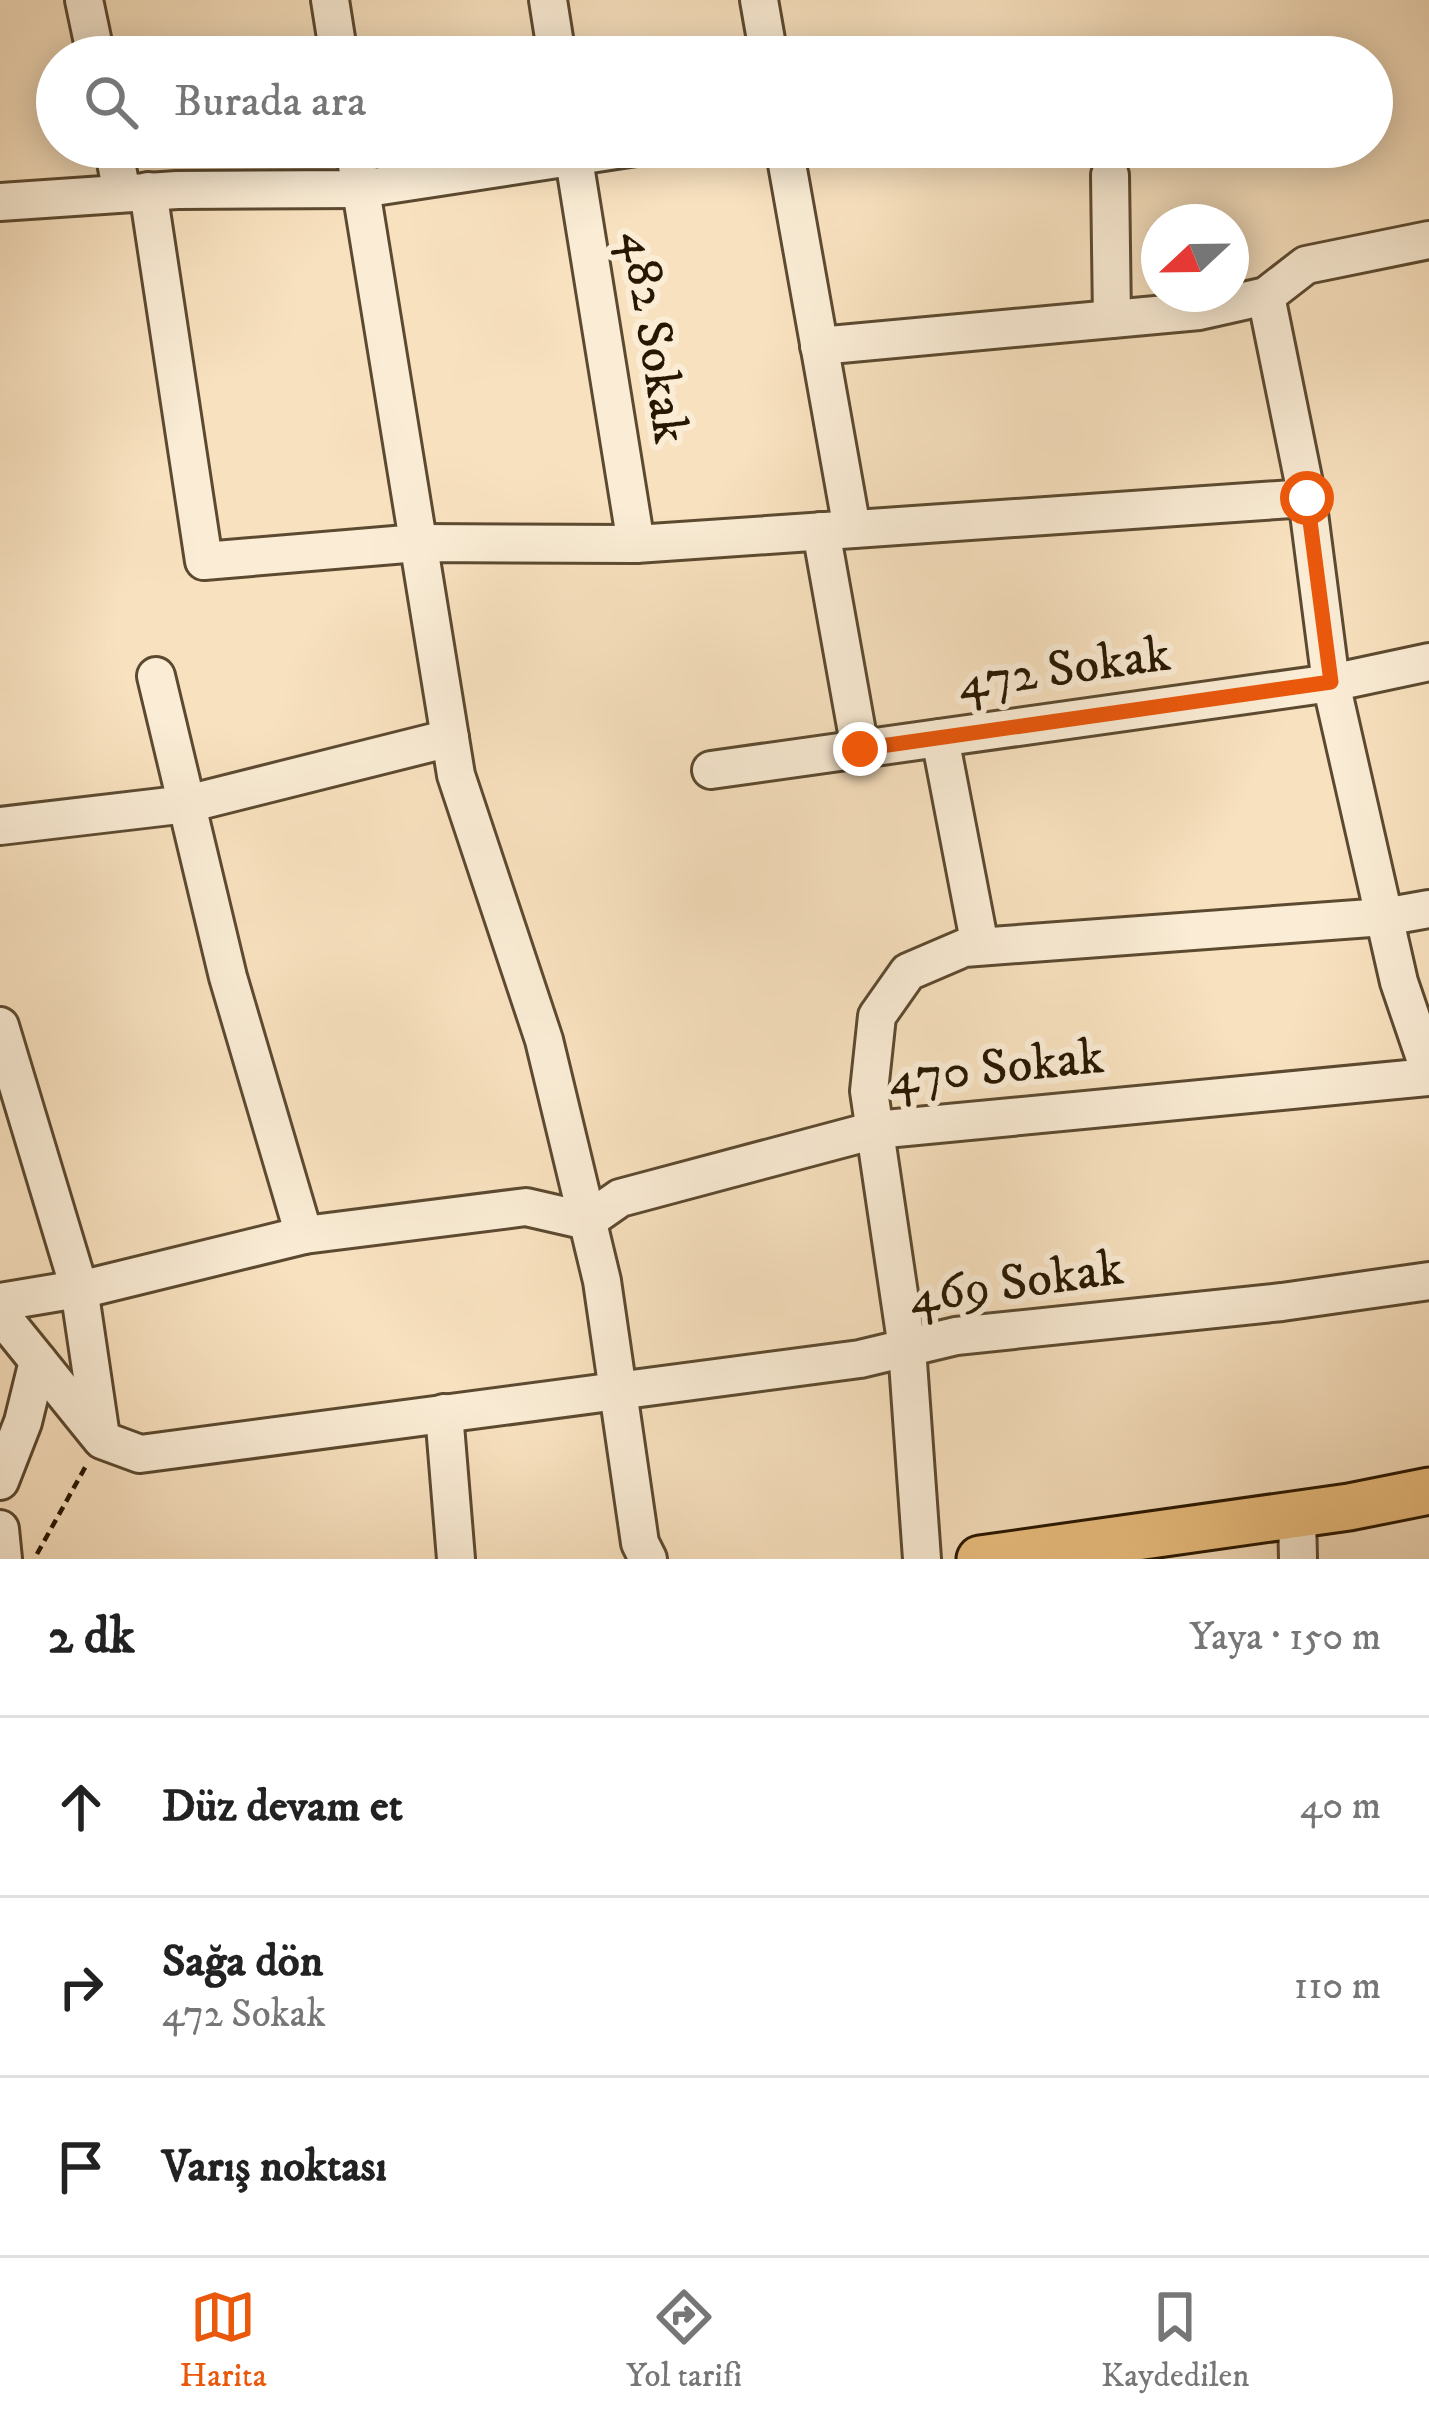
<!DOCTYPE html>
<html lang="tr">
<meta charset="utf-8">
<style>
:root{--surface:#fff;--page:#f6f6f6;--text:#222;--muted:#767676;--line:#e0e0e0;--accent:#ea580c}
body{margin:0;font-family:"IM FELL DW Pica",serif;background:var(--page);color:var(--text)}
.compass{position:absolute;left:1141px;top:204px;width:108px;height:108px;border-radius:50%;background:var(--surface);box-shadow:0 6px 30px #0003;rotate:248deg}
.stop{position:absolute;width:36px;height:36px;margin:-27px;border:9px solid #ea580c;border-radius:50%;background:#fff}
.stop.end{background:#ea580c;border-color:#fff;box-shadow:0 3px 12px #0008}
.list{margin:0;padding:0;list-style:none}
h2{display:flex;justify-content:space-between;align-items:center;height:156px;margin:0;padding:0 48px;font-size:51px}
h2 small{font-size:39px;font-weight:400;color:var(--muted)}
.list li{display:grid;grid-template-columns:78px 1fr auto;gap:36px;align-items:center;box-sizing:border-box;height:180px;padding:0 48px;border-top:3px solid var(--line)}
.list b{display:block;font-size:45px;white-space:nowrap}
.list p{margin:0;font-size:39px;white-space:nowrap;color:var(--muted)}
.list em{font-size:39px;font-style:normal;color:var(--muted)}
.icon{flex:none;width:66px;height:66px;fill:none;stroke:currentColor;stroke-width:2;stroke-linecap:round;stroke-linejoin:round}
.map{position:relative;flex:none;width:1429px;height:1559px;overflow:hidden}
.search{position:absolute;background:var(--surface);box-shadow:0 6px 30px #0003;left:36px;right:36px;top:36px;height:132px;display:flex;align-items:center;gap:30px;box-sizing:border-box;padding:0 42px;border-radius:66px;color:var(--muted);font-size:45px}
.sheet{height:696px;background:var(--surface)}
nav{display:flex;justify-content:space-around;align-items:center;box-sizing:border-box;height:168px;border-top:3px solid var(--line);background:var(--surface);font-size:33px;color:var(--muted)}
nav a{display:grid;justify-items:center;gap:6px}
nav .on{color:var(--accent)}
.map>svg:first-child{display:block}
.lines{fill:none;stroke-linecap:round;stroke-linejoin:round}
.minor-casing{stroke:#5c4a30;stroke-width:42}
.major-casing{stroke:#281700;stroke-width:51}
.path{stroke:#281700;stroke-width:4.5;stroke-dasharray:9 6;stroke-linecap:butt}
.minor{stroke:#faecd5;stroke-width:36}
.major{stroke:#ecc080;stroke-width:45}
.route{stroke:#ea580c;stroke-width:15}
.labels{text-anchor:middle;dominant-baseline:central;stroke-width:12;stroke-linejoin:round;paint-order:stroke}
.street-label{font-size:51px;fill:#281700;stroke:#faecd5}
</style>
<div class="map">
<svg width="1429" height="1559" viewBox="0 0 1429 1559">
<rect width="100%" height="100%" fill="#f8e1bf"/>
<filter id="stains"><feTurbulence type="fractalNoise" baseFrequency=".00167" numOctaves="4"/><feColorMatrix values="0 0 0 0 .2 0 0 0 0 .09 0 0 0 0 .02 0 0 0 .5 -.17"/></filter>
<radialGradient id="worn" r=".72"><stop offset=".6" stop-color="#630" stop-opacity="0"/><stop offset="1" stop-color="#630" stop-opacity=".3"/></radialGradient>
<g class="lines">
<g class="minor-casing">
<g id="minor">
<path d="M 84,0 L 96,57"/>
<path d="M 330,0 L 339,57"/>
<path d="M 548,0 L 557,57"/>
<path d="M 759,0 L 769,57"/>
<path d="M 113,147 L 122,193"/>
<path d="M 354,147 L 456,775 L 544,1040 L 602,1281 L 640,1543 L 648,1559"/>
<path d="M 572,147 L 636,544"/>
<path d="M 784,147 L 852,529"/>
<path d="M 1110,175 L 1112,319"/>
<path d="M 148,191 L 204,561 L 418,543 L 636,544 L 1307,498"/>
<path d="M 0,202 L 177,190 L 361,189 L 636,147"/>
<path d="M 1266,296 L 1307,498 L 1331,683 L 1399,982 L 1429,1070"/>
<path d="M 819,346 L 1199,311 L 1266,296 L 1306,265 L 1429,240"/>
<path d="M 821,531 L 860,749"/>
<path d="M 156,676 L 228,977 L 304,1235"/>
<path d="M 940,738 L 980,946"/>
<path d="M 711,770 L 1331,683 L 1429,662"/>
<path d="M 0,826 L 187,804 L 450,738"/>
<path d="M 0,1026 L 79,1288 L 101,1437"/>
<path d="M 0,1302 L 96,1286 L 304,1235 L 526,1207 L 587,1221 L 620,1198 L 875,1130 L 1429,1077"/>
<path d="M 0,1314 L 102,1440 L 140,1454 L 860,1359 L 956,1336 L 1282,1302 L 1429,1281"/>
<path d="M 444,1413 L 456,1559"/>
<path d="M 0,1481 L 23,1422 L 38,1361"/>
<path d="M 1297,1515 L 1298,1559"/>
<path d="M 0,1529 L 3,1559"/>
<path d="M 922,1559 L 907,1348 L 869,1091 L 877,1016 L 908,972 L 964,948 L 1384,917 L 1429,909"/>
</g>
</g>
<g class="major-casing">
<path id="major" d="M 980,1559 L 1349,1507 L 1429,1491"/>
</g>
<path class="path" d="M 37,1554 L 87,1464"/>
<use href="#minor" class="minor"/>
<use href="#major" class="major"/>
</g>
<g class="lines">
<path class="route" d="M 860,749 L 1331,682 L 1307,498"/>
</g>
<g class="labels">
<g class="street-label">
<text transform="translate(654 337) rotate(81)">482 Sokak</text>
<text transform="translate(1064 669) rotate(-8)">472 Sokak</text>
<text transform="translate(996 1068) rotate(-6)">470 Sokak</text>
<text transform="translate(1016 1283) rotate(-8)">469 Sokak</text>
</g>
</g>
<rect width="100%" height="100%" filter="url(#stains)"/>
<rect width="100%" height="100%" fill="url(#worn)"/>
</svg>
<svg class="compass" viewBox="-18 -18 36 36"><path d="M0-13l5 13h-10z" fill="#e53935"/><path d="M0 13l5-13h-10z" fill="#767676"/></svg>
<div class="stop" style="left:1307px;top:498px"></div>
<div class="stop end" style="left:860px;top:749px"></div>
<div class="search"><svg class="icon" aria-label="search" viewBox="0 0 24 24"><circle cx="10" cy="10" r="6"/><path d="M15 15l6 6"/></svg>Burada ara</div>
</div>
<section class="sheet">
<h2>2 dk<small>Yaya · 150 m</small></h2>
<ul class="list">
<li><svg class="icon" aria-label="ahead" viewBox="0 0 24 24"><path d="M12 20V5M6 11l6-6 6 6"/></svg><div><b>Düz devam et</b></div><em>40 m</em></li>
<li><svg class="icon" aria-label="right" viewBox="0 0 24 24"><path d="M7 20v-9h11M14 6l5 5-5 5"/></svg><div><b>Sağa dön</b><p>472 Sokak</p></div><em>110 m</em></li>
<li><svg class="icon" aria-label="arrive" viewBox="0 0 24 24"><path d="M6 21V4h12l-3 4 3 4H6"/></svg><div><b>Varış noktası</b></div></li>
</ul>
</section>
<nav>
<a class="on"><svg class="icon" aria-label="map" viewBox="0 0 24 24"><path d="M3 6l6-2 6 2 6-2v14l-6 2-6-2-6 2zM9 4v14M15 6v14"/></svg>Harita</a>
<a><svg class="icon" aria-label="directions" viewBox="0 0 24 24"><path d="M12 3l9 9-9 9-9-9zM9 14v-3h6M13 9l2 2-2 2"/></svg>Yol tarifi</a>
<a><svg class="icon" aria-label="saved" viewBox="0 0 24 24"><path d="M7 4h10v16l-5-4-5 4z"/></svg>Kaydedilen</a>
</nav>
